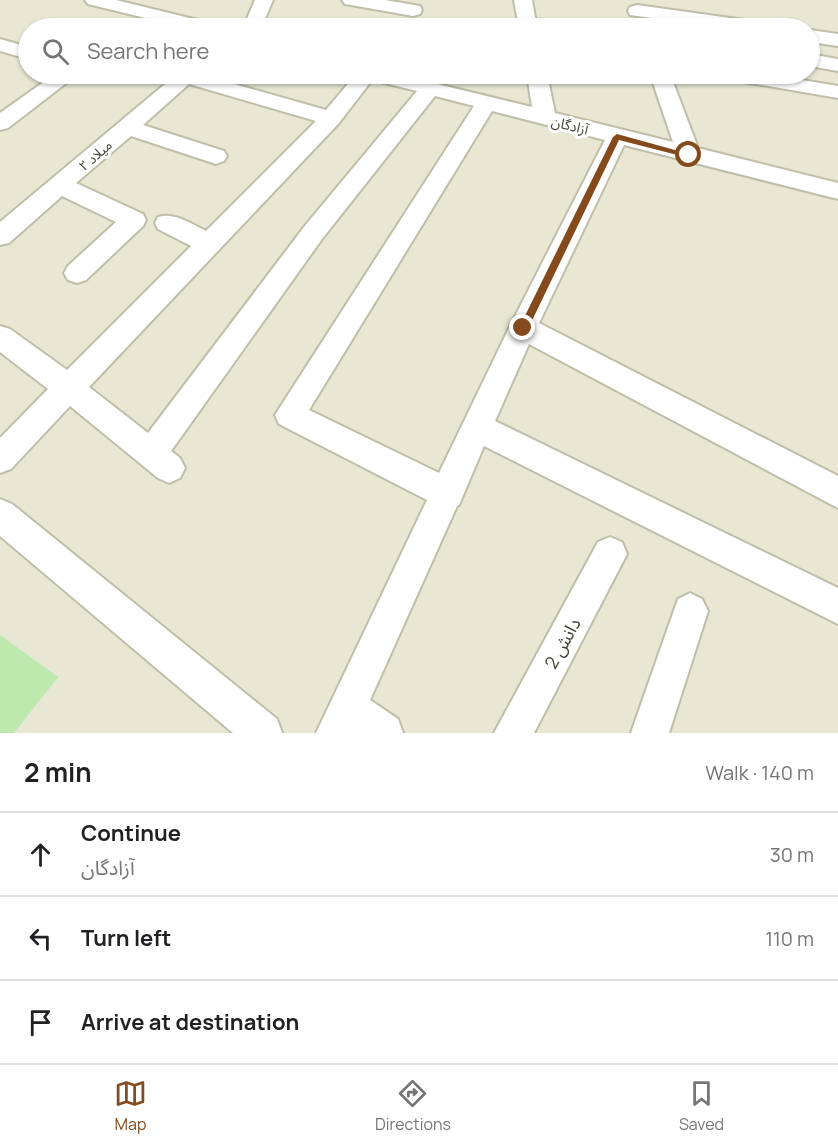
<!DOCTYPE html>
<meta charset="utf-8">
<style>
:root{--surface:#fff;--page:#f2f2f2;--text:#202124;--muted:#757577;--line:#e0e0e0;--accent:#844a1c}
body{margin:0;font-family:Manrope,"Noto Sans Arabic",sans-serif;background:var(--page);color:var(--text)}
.stop{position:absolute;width:18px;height:18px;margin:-14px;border:4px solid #844a1c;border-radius:50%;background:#fff}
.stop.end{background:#844a1c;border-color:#fff;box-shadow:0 2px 6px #0008}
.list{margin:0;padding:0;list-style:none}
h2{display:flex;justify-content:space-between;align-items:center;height:78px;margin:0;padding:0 24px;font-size:26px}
h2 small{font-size:20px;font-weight:400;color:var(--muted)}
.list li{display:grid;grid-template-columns:39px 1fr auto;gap:18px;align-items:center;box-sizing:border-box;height:84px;padding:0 24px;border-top:2px solid var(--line)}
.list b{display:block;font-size:22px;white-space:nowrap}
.list p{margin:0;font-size:20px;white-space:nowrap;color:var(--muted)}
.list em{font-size:20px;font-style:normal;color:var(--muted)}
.icon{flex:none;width:33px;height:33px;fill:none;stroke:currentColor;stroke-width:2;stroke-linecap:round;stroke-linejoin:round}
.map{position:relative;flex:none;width:838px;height:733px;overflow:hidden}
.search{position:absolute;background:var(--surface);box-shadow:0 2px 4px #0004;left:18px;right:18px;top:18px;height:66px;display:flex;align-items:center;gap:15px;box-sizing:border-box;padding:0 21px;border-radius:33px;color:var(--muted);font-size:22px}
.sheet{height:330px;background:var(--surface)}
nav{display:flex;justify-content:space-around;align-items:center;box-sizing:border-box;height:84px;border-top:2px solid var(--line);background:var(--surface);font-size:16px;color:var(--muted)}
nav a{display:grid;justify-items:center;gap:3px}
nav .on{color:var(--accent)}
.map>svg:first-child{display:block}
.residential{fill:#e7e7d4;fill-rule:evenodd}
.green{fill:#bde9ae}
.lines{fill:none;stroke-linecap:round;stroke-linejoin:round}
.minor-casing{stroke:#bfbea8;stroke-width:4}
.minor{fill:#fff;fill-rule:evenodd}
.route{fill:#844a1c}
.labels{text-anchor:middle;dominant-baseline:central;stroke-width:6;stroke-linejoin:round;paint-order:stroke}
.far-street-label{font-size:14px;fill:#464535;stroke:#fff}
.near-street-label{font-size:18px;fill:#464535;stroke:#fff}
</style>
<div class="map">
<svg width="838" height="733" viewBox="0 0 838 733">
<rect width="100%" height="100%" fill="#f3f3e6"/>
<path class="residential" d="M 0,0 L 838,0 L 838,733 L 0,733 ZM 28,28 L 810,28 L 810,74 L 28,74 Z"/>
<path class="green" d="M 0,635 L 58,677 L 14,733 L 0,733 Z"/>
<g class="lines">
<g class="minor-casing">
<g id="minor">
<path d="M 85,0 L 116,0 L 214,24 L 217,28 L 186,28 L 88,4 Z"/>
<path d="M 255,0 L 273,0 L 261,28 L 243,28 Z"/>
<path d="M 342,0 L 385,0 L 420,6 L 422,10 L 420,14 L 413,16 L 351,5 L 345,4 Z"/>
<path d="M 514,0 L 532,0 L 537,28 L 519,28 Z"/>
<path d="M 637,5 L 759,22 L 766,24 L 769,28 L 722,28 L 630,15 L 628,11 L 630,7 Z"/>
<path d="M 810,30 L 838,34 L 838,46 L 810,42 Z"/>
<path d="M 0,39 L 28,47 L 28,59 L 0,51 Z"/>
<path d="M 810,54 L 838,59 L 838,71 L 810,66 Z"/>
<path d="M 55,74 L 78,74 L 8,128 L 0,130 L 0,113 Z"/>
<path d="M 177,74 L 199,74 L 326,110 L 356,74 L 396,74 L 532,107 L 527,74 L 547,74 L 555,113 L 673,142 L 650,74 L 670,74 L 698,148 L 838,183 L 838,199 L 624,145 L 539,323 L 838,476 L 838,508 L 529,344 L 495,421 L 838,588 L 838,624 L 484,446 L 459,505 L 457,506 L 370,700 L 398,719 L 403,733 L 316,733 L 427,500 L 279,424 L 275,415 L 474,106 L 435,96 L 322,239 L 171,451 L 180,458 L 185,468 L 180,478 L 169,483 L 158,478 L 70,406 L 11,469 L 0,473 L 0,438 L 48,389 L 0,352 L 0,326 L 10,329 L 67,370 L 191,246 L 158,229 L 155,223 L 158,217 C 175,212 191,224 206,231 L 316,121 L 189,84 L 143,125 L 224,151 L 227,156 L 224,161 L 216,164 L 131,136 L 76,183 L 143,214 L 146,220 L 143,226 L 86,280 L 77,283 L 68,280 L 64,273 L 68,266 L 116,222 L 62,196 L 9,243 L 0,245 L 0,222 ZM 372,80 L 417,91 L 304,227 L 148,433 L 89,387 L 339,123 ZM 492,111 L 605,140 L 509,328 L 439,473 L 309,410 Z"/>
<path d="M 722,74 L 766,74 L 838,86 L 838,98 L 732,80 L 725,78 Z"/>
<path d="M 0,499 L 12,504 L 277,719 L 282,733 L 233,733 L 0,536 Z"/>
<path d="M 610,537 L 622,542 L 627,554 L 534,733 L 494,733 L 598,542 Z"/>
<path d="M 690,593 L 702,599 L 708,611 L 669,733 L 631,733 L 678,599 Z"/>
</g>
</g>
<use href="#minor" class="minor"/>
</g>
<path class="route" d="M 617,134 L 693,155 L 689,158 L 619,140 L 527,331 L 520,331 L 519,328 L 613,137 Z"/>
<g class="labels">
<g class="far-street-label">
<text transform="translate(570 125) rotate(14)">آزادگان</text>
<text transform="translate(95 155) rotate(-41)">میلاد ۲</text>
</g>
<g class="near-street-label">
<text transform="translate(562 643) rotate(-61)">دانش 2</text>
</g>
</g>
</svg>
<div class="stop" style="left:689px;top:155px"></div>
<div class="stop end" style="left:523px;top:328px"></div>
<div class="search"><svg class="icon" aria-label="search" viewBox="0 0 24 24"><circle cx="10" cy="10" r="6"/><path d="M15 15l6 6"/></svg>Search here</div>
</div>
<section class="sheet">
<h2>2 min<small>Walk · 140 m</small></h2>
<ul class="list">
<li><svg class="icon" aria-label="ahead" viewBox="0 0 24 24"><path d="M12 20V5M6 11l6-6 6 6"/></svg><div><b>Continue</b><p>آزادگان</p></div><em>30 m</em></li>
<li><svg class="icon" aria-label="left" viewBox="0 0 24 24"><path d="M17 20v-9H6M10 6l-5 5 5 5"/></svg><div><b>Turn left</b></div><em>110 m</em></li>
<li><svg class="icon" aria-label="arrive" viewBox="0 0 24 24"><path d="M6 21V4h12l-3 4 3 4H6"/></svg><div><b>Arrive at destination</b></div></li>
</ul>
</section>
<nav>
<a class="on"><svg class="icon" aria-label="map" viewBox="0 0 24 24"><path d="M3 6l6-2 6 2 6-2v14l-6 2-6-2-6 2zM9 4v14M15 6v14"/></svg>Map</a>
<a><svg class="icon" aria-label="directions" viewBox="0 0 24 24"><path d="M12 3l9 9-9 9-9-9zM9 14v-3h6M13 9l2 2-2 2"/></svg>Directions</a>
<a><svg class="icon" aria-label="saved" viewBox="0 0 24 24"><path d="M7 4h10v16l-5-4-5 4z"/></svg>Saved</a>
</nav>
